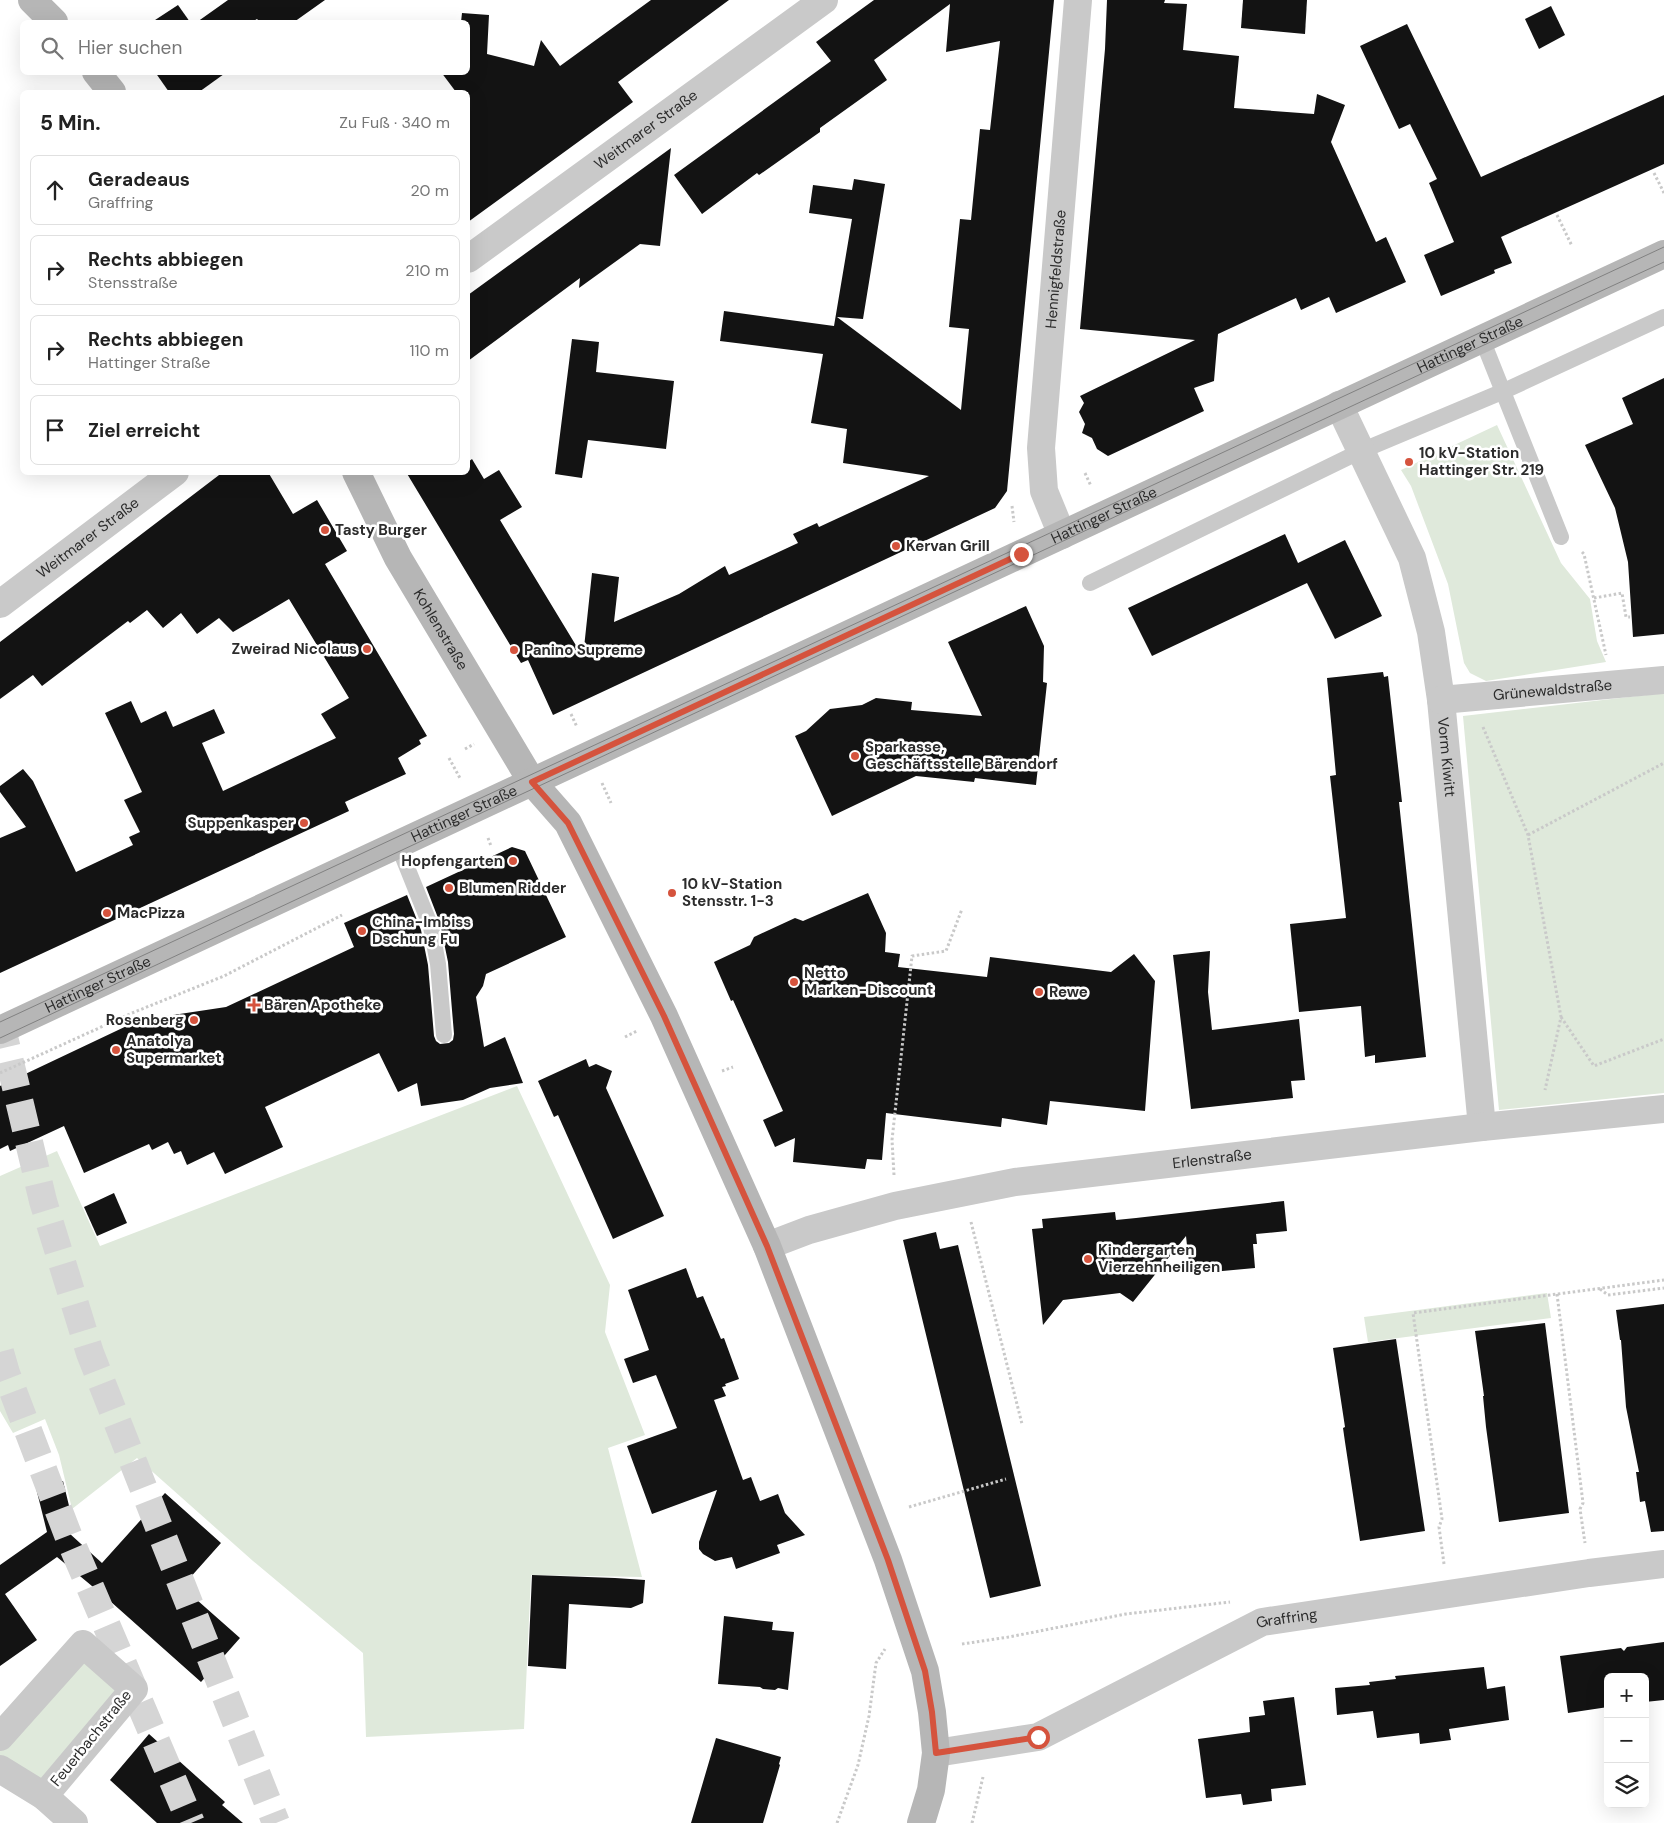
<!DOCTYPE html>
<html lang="de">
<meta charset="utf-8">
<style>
:root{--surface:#fff;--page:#f2f2f2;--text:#222;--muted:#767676;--line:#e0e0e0}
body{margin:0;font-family:"DM Sans",sans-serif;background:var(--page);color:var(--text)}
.controls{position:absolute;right:15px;bottom:15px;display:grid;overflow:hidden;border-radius:8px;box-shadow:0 5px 20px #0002}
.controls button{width:45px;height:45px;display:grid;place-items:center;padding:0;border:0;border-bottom:1px solid var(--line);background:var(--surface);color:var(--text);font:25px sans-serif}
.stop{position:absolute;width:15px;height:15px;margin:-11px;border:4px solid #d5533d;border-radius:50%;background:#fff}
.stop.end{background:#d5533d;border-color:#fff;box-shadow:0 1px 5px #0008}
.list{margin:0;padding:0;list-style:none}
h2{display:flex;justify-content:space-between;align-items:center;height:65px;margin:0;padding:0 20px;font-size:21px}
h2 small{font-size:16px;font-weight:400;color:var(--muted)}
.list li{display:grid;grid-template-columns:32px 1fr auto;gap:15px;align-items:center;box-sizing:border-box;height:70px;margin:0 10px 10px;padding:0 10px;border:1px solid var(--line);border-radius:8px}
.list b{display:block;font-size:19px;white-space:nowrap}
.list p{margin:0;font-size:16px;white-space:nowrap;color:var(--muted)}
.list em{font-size:16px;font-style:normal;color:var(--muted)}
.icon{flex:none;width:28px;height:28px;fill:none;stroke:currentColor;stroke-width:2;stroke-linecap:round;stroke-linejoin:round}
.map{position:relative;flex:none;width:1664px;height:1823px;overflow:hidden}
.search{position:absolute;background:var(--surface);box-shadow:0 5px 20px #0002;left:20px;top:20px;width:450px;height:55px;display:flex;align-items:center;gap:12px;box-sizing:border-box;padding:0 18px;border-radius:8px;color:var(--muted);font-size:19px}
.panel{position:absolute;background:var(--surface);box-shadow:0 5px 20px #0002;left:20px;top:90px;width:450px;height:385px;border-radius:8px}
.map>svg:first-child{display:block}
.green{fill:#dfe9db}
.building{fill:#131313}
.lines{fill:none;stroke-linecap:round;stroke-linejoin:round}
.highway-tunnel{stroke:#d5d5d5;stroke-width:28;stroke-dasharray:28 14;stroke-linecap:butt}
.path{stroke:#c9c9c9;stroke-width:3;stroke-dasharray:2.5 2.5;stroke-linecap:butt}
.lane{stroke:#c9c9c9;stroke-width:16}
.street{stroke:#c9c9c9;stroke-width:28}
.secondary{stroke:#b6b6b6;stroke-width:28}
.tram{stroke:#818181;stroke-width:1}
.route{stroke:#d5533d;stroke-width:6}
.poi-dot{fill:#d5533d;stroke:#fff;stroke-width:2}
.labels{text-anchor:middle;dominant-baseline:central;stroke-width:5;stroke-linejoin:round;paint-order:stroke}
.street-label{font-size:15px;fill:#2c2c2c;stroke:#fff}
.poi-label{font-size:15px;font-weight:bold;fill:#2c2c2c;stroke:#fff;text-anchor:start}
</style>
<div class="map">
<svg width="1664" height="1823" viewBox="0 0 1664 1823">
<rect width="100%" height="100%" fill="#fff"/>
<g class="green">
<path d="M 1497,425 L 1561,563 L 1590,599 L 1597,641 L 1606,662 L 1486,681 L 1470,673 L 1464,663 L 1448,584 L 1411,486 L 1401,470 Z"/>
<path d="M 1664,693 L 1664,1093 L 1499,1110 L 1463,716 Z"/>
<path d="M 517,1086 L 610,1285 L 605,1332 L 645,1435 L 608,1448 L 642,1577 L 531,1575 L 524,1729 L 366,1737 L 363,1653 L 253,1561 L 137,1458 L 72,1509 L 59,1455 L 45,1419 L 13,1433 L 0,1411 L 0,1176 L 57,1151 L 100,1246 Z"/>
<path d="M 1547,1293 L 1551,1318 L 1368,1342 L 1364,1317 Z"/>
<path d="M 83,1644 L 134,1689 L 44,1796 L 0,1769 L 0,1737 Z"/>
</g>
<g class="building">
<path d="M 228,0 L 325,0 L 294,22 L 260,22 L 257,19 L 252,22 L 197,22 Z"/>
<path d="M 651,0 L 729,0 L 618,82 L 633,102 L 468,222 L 468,92 L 456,92 L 441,72 L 468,72 L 468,22 L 461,22 L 462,13 L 489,15 L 487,54 L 534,66 L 541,40 L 560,66 Z"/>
<path d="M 874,0 L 1054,0 L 1007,491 L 995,508 L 553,715 L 528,660 L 521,663 L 406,472 L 468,472 L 468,462 L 472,459 L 484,479 L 499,470 L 522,507 L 500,520 L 583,657 L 592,573 L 619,577 L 614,622 L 679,594 L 725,566 L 729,575 L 798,543 L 793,534 L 817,523 L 819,527 L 929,476 L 843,463 L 847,429 L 811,423 L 823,354 L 720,341 L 724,311 L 834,326 L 852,219 L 809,213 L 813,185 L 852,190 L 854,179 L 885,184 L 863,319 L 837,317 L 961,410 L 969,329 L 949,327 L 960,219 L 971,220 L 980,129 L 990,130 L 1000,41 L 946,52 L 950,4 L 874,60 L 887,80 L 820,128 L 820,132 L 759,175 L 757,173 L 702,214 L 674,175 L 831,61 L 816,42 Z"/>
<path d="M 1107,0 L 1165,0 L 1164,3 L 1187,4 L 1183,50 L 1239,56 L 1234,108 L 1314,114 L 1317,94 L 1345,105 L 1331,142 L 1376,242 L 1386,237 L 1406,282 L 1336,313 L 1329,297 L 1301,310 L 1296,298 L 1218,334 L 1214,381 L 1194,388 L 1204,411 L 1108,456 L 1097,449 L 1092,438 L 1082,433 L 1085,424 L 1079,412 L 1084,403 L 1080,396 L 1195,340 L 1080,329 L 1105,49 Z"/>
<path d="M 1243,0 L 1307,0 L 1305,34 L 1241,28 Z"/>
<path d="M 178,5 L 190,22 L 152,22 Z"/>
<path d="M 1551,6 L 1565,35 L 1539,49 L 1525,19 Z"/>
<path d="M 1407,24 L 1481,177 L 1664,95 L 1664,164 L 1501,237 L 1512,263 L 1494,270 L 1495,273 L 1441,296 L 1424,255 L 1454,242 L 1429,183 L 1437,179 L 1410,124 L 1399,129 L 1360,46 Z"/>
<path d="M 155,72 L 224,72 L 224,74 L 199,92 L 169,92 Z"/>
<path d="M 671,148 L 660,246 L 640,244 L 579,288 L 580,278 L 468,361 L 468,295 Z"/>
<path d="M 572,339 L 599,342 L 596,372 L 674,381 L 666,449 L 588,440 L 582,478 L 555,474 Z"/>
<path d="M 1664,378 L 1664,634 L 1633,637 L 1628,562 L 1615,508 L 1585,445 L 1633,424 L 1622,398 Z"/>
<path d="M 223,472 L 268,472 L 293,514 L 317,500 L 347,551 L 325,564 L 427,736 L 419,740 L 421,744 L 398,758 L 406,774 L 345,802 L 349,811 L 0,973 L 0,838 L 26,827 L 0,792 L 0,786 L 23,769 L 33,781 L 76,872 L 133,845 L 129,837 L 140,832 L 124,800 L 142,792 L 105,713 L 131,701 L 141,723 L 166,711 L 173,727 L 214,709 L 225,733 L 202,743 L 223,791 L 336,738 L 321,714 L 349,698 L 289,599 L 233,632 L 219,618 L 197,634 L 181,613 L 163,628 L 147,610 L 130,623 L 128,621 L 42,686 L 33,675 L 0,699 L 0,642 Z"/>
<path d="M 1285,534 L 1298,563 L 1345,540 L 1382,616 L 1335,639 L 1307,583 L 1152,656 L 1128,608 Z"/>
<path d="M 1026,606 L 1044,646 L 1043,682 L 1047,683 L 1036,785 L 975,778 L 974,782 L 916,776 L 832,816 L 795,736 L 806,731 L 830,709 L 862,705 L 876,698 L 912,702 L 911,710 L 982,716 L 948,642 Z"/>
<path d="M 1383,672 L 1384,677 L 1388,676 L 1402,802 L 1399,802 L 1426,1057 L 1375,1063 L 1375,1055 L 1365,1057 L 1361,1006 L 1299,1012 L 1290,924 L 1346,918 L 1330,776 L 1336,775 L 1327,678 Z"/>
<path d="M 512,847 L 525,851 L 566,937 L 486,974 L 483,986 L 476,997 L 484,1047 L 505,1037 L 523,1083 L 490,1088 L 463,1100 L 421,1106 L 417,1083 L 398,1092 L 379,1053 L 265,1107 L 283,1147 L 225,1174 L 214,1152 L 187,1165 L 181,1151 L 174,1154 L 168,1142 L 152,1150 L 149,1144 L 84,1173 L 64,1126 L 10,1151 L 8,1145 L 0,1149 L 0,1086 L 152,1014 L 153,1018 L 226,1007 L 354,947 L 344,923 L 407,895 L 421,930 L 428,965 L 434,1036 L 436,1041 L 440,1044 L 449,1043 L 453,1040 L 454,1034 L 448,962 L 440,923 L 426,887 Z"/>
<path d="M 868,893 L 886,933 L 885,952 L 900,954 L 898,967 L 987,977 L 990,957 L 1111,972 L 1134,954 L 1155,981 L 1145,1111 L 1050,1101 L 1047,1125 L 1002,1118 L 1001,1127 L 886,1113 L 882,1160 L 867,1159 L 865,1169 L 793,1162 L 795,1138 L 775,1147 L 763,1120 L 783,1111 L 733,1000 L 731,1001 L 714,962 L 750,945 L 754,937 L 795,918 L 803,921 Z"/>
<path d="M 1210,951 L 1208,992 L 1212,1030 L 1299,1019 L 1305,1080 L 1291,1081 L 1293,1098 L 1191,1109 L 1173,955 Z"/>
<path d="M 586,1059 L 589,1067 L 596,1064 L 612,1071 L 606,1088 L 664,1216 L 613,1239 L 558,1115 L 554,1117 L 538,1081 Z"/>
<path d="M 114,1193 L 127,1223 L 97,1236 L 84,1207 Z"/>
<path d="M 1284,1201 L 1287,1231 L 1256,1234 L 1257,1244 L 1253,1244 L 1255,1268 L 1190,1274 L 1186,1236 L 1133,1302 L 1120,1293 L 1063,1300 L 1043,1325 L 1032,1229 L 1043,1228 L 1042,1219 L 1115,1212 L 1116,1220 L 1136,1218 Z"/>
<path d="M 936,1232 L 940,1249 L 958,1245 L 1041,1586 L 990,1598 L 903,1240 Z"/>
<path d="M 686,1268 L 697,1298 L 703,1296 L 721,1339 L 724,1338 L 739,1379 L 725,1384 L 726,1386 L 722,1387 L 726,1396 L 714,1400 L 743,1480 L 751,1477 L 760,1501 L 778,1494 L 785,1513 L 805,1535 L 777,1545 L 780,1553 L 736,1569 L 732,1557 L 715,1561 L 703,1554 L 699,1549 L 699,1542 L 717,1490 L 652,1514 L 627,1446 L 677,1428 L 656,1375 L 633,1383 L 624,1359 L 649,1350 L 628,1290 Z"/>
<path d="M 1664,1304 L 1664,1531 L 1651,1532 L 1645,1501 L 1640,1502 L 1636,1472 L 1639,1472 L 1626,1407 L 1621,1340 L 1620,1340 L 1616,1310 Z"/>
<path d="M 1545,1323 L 1569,1513 L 1499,1522 L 1486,1427 L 1483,1396 L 1484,1396 L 1475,1331 Z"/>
<path d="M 1396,1339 L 1425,1531 L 1360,1541 L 1345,1442 L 1343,1428 L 1345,1427 L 1333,1348 Z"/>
<path d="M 63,1481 L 71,1514 L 58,1523 L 102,1563 L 165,1493 L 221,1543 L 188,1580 L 197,1600 L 240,1638 L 201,1682 L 110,1601 L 57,1557 L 5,1594 L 37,1640 L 0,1666 L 0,1565 L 47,1532 L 36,1488 Z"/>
<path d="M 532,1575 L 615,1578 L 645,1580 L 643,1603 L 631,1608 L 569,1604 L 566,1669 L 528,1666 Z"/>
<path d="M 724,1616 L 773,1622 L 772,1630 L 794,1632 L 788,1690 L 778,1688 L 775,1690 L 763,1689 L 760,1687 L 718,1684 Z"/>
<path d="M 1664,1642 L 1664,1700 L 1645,1702 L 1645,1677 L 1608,1677 L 1608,1707 L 1568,1713 L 1560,1656 L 1621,1648 L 1624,1651 L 1627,1647 Z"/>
<path d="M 1484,1667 L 1487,1689 L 1505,1686 L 1509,1720 L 1449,1729 L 1451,1740 L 1420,1744 L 1419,1733 L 1377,1738 L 1373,1711 L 1337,1715 L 1335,1688 L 1370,1685 L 1369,1682 L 1396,1679 L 1395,1676 Z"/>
<path d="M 1294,1697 L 1306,1785 L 1271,1789 L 1272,1801 L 1243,1805 L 1241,1794 L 1206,1798 L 1198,1739 L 1250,1732 L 1249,1717 L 1265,1715 L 1263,1701 Z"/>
<path d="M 149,1734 L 225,1802 L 222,1805 L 243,1823 L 157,1823 L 110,1780 Z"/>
<path d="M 716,1738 L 781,1757 L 779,1764 L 780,1765 L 763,1823 L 691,1823 Z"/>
</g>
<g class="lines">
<g class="highway-tunnel">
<path d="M 0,1020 L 43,1201 L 90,1353 L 276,1823"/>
<path d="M 0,1352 L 6,1373 L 70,1540 L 191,1823"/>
</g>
<g class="path">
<path d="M 1654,173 L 1664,193"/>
<path d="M 1557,215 L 1572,246"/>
<path d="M 1085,473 L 1091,486"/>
<path d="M 1012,506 L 1014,522"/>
<path d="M 1582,552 L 1584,554 L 1606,655"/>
<path d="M 1594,598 L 1622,593 L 1626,617 L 1630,617"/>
<path d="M 571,714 L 577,727"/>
<path d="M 1483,727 L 1528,835 L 1561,1017 L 1545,1090"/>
<path d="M 465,749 L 474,744"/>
<path d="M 449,758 L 461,780"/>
<path d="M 602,783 L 611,803"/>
<path d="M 1528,835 L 1664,763"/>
<path d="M 488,838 L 491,846"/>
<path d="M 1561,1017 L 1594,1066 L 1664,1039"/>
<path d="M 625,1037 L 637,1031"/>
<path d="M 722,1071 L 733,1067"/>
<path d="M 0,1073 L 132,1013 L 224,976 L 342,915"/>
<path d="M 894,1175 L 892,1140 L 912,956 L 946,951 L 962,909"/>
<path d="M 971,1222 L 1022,1424"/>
<path d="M 1600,1289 L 1608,1295 L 1664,1288"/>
<path d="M 1557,1294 L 1583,1503 L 1580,1509 L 1585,1543"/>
<path d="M 909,1507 L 1006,1479"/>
<path d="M 1444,1564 L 1439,1527 L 1442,1519 L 1413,1313 L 1664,1280"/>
<path d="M 962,1644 L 1009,1637 L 1126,1614 L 1230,1602"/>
<path d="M 837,1823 L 858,1765 L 869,1716 L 876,1663 L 885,1649"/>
<path d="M 972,1823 L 983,1777"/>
</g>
<g class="lane">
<path d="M 1482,339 L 1561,537"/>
<path d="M 1090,583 L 1361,451 L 1504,391 L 1664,317"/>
<path d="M 398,845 L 431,927 L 438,964 L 444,1035"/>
</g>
<g class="street">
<path id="s1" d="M 468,259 L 824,0"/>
<path id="s2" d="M 1339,405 L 1412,558 L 1431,632 L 1441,700 L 1482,1127"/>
<path id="s3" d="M 1062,535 L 1044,491 L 1041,448 L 1078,0"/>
<path id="s4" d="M 0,604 L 175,472"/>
<path id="s5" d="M 1441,700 L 1664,680"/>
<path id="s6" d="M 767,1246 L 809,1230 L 895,1206 L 1015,1182 L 1482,1127 L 1664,1109"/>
<path d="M 0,1737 L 83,1644 L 134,1689 L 44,1796"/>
<path id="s7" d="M 936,1753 L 1038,1737 L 1262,1622 L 1589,1573 L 1664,1564"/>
<path d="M 0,1769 L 44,1796 L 74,1823"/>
</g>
<g class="secondary">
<path d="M 32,0 L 54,22"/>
<path d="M 96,72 L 112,92"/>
<path id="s8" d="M 356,472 L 398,558 L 532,782 L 568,823 L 664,1016 L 767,1246 L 888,1560 L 925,1671 L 932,1712 L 936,1753 L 931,1790 L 921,1823"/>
<path id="s9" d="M 0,1030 L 1664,254"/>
</g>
<g class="tram">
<path d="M 0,1022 L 1664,247"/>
<path d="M 0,1038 L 1369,398 L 1664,262"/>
</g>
</g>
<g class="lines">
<path class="route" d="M 1021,554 L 532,782 L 568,823 L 664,1016 L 767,1246 L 888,1560 L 925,1671 L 932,1712 L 936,1753 L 1038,1737"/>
</g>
<g class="poi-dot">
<circle cx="1409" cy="462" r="5"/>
<circle cx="325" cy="530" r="5"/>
<circle cx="896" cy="546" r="5"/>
<circle cx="367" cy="649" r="5"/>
<circle cx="514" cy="650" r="5"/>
<circle cx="855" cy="756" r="5"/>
<circle cx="304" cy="823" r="5"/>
<circle cx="513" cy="861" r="5"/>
<circle cx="449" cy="888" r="5"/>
<circle cx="672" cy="893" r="5"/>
<circle cx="107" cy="913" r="5"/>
<circle cx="362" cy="931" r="5"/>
<circle cx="794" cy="982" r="5"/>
<circle cx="1039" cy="992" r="5"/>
<path d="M251.5 997.5h5v5h5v5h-5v5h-5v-5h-5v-5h5z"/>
<circle cx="194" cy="1020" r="5"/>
<circle cx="116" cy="1050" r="5"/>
<circle cx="1088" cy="1259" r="5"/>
</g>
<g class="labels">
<g class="street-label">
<text stroke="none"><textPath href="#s1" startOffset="220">Weitmarer Straße</textPath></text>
<text stroke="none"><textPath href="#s3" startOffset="270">Hennigfeldstraße</textPath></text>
<text stroke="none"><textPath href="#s9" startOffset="1622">Hattinger Straße</textPath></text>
<text stroke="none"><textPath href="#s9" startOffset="1218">Hattinger Straße</textPath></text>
<text stroke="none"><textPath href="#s4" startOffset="110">Weitmarer Straße</textPath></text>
<text stroke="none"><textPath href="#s8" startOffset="179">Kohlenstraße</textPath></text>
<text stroke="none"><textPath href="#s5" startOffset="112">Grünewaldstraße</textPath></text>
<text stroke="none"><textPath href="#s2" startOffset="372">Vorm Kiwitt</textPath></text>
<text stroke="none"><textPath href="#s9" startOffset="512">Hattinger Straße</textPath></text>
<text stroke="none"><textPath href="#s9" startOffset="108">Hattinger Straße</textPath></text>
<text stroke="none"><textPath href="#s6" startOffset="455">Erlenstraße</textPath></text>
<text stroke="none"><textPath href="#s7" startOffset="380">Graffring</textPath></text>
<text transform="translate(91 1738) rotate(-51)">Feuerbachstraße</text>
</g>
<g class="poi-label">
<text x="1419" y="453">10 kV-Station<tspan x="1419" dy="17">Hattinger Str. 219</tspan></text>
<text x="335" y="530">Tasty Burger</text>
<text x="906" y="546">Kervan Grill</text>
<text x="357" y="649" text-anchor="end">Zweirad Nicolaus</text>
<text x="524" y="650">Panino Supreme</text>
<text x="865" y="747">Sparkasse,<tspan x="865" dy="17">Geschäftsstelle Bärendorf</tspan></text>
<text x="294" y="823" text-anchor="end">Suppenkasper</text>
<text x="503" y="861" text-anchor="end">Hopfengarten</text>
<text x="682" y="884">10 kV-Station<tspan x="682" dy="17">Stensstr. 1-3</tspan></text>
<text x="459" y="888">Blumen Ridder</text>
<text x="117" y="913">MacPizza</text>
<text x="372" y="922">China-Imbiss<tspan x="372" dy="17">Dschung Fu</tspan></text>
<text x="804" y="973">Netto<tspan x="804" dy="17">Marken-Discount</tspan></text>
<text x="1049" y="992">Rewe</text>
<text x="264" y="1005">Bären Apotheke</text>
<text x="184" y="1020" text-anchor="end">Rosenberg</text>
<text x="126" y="1041">Anatolya<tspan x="126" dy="17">Supermarket</tspan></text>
<text x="1098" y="1250">Kindergarten<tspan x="1098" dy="17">Vierzehnheiligen</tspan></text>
</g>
</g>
</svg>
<div class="controls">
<button>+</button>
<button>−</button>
<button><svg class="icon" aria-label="layers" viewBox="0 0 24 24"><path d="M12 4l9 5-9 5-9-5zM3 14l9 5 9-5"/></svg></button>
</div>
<div class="stop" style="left:1038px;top:1737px"></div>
<div class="stop end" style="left:1021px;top:554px"></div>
<div class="search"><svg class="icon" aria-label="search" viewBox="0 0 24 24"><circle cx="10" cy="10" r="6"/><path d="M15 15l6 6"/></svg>Hier suchen</div>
<section class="panel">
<h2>5 Min.<small>Zu Fuß · 340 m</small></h2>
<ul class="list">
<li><svg class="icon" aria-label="ahead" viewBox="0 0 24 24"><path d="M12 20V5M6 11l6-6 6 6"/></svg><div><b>Geradeaus</b><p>Graffring</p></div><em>20 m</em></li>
<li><svg class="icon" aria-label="right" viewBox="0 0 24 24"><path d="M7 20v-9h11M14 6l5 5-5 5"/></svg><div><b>Rechts abbiegen</b><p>Stensstraße</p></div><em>210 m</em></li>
<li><svg class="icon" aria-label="right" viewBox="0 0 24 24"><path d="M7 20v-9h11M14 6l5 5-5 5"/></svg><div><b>Rechts abbiegen</b><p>Hattinger Straße</p></div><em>110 m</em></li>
<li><svg class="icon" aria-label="arrive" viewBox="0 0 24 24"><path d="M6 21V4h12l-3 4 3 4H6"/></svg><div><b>Ziel erreicht</b></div></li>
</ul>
</section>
</div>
